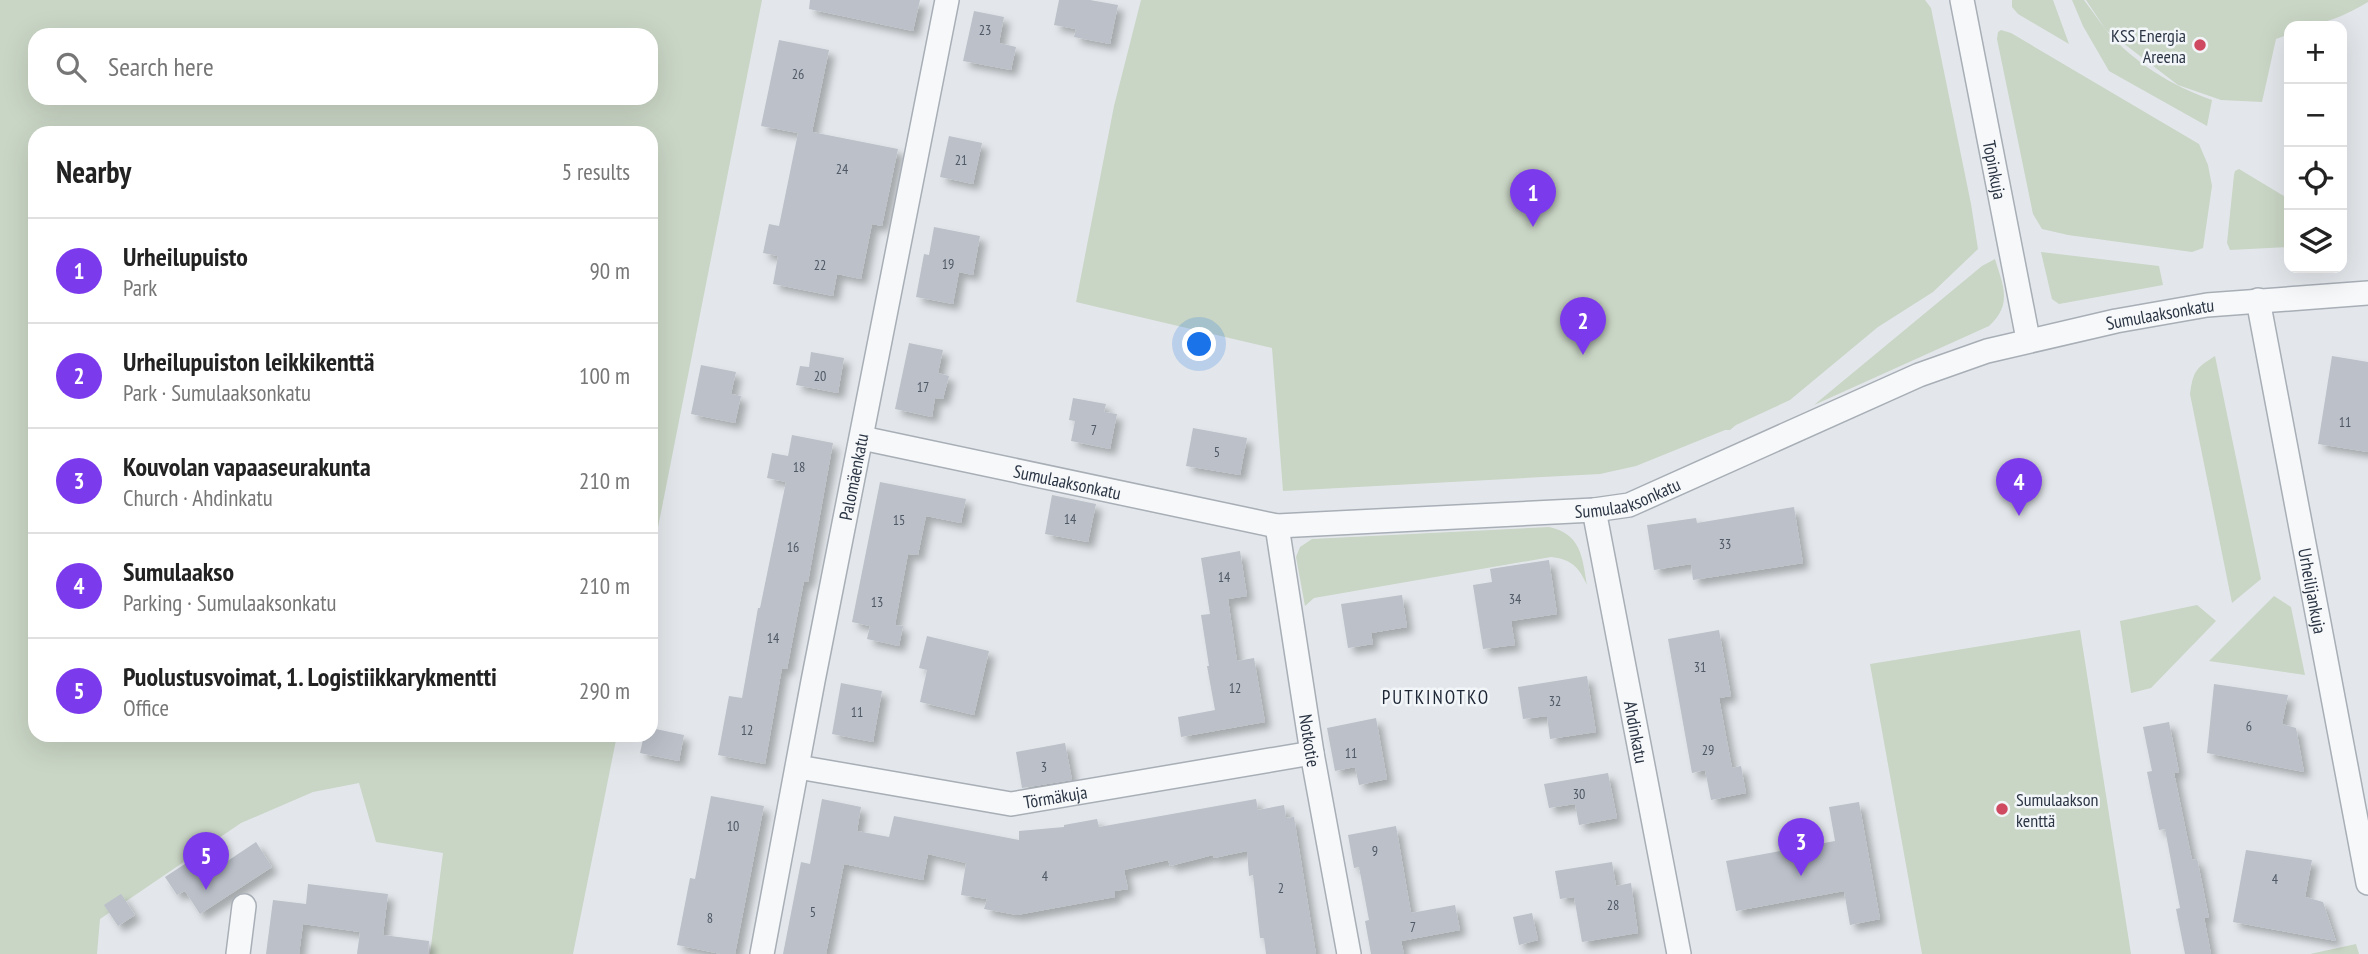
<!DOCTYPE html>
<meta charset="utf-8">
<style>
:root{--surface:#fff;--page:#f6f6f6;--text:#222;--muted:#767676;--line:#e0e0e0;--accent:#7c3aed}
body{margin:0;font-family:"PT Sans Narrow",sans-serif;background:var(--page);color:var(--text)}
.controls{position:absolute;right:21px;top:21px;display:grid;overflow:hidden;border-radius:14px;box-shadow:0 7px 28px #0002}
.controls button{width:63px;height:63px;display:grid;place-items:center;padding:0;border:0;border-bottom:2px solid var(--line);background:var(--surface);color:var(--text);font:35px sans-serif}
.you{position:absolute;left:1200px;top:345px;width:24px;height:24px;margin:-18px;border:5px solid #fff;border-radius:50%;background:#1a73e8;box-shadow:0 0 0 10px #1a73e833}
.badge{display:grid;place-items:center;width:46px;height:46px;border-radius:50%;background:var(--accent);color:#fff;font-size:23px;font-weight:700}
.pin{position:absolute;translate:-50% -58px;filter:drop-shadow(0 2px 4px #0008)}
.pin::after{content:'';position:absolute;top:37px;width:24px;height:21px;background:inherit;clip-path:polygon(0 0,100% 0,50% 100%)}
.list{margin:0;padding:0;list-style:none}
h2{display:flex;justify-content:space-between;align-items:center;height:91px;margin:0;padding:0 28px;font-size:30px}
h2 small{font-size:23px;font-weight:400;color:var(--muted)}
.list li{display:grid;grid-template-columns:46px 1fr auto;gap:21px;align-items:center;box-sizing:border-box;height:105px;padding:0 28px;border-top:2px solid var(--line)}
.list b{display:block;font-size:26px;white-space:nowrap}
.list p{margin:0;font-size:23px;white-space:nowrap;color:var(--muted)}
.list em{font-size:23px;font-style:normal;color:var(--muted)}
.icon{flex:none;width:38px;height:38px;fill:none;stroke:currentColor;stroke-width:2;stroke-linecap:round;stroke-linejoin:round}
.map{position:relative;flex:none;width:2368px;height:954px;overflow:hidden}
.search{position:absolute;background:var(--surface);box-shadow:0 7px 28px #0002;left:28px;top:28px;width:630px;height:77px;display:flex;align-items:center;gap:18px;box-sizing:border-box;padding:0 24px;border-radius:21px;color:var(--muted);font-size:26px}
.panel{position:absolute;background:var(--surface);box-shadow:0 7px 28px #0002;left:28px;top:126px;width:630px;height:616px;border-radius:21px}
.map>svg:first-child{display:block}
.green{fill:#c9d5c5;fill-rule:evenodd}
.building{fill:#bbc0c9;filter:url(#shadow)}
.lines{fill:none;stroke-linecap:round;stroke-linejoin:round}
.street-casing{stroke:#a8aeb6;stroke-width:26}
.street{stroke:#f6f8fa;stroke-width:23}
.poi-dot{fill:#cf4a60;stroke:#f3f6f9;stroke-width:2.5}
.labels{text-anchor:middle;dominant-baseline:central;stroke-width:5;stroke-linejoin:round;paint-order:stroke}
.number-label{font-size:14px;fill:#4f5865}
.poi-label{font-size:18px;fill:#2b3544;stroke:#f3f6f9;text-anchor:end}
.street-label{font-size:18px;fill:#2b3544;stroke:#f3f6f9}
.neighbourhood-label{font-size:19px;letter-spacing:2px;fill:#1d2635;stroke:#f3f6f9}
</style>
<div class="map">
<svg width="2368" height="954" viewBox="0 0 2368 954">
<defs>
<filter id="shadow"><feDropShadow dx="6" dy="6" stdDeviation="3.5" flood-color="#0004"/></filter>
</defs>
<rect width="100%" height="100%" fill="#e3e7eb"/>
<g class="green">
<path d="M 0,0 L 762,0 L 651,563 L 651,133 L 35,133 L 35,735 L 617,735 L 573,954 L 430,954 L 443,853 L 376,842 L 359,783 L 313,792 L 241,823 L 100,919 L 97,954 L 0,954 ZM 35,35 L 651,35 L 651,98 L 35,98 Z"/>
<path d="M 1141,0 L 1925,0 L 1931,8 L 1971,204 L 1978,249 L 1933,292 L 1878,327 L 1790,400 L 1736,425 L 1730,430 L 1725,430 L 1636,466 L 1600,474 L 1283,491 L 1272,348 L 1076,302 L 1114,106 Z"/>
<path d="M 2012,0 L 2053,0 L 2069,44 L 2018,14 L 2012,7 Z"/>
<path d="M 2072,0 L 2084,0 L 2106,30 L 2086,0 L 2368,0 L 2368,2 C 2340,18 2322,26 2289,26 L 2289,34 L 2276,39 L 2262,102 L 2221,100 L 2178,85 L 2106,30 C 2133,62 2172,86 2212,100 L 2207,126 L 2109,71 L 2083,26 Z"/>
<path d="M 2001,30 L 2011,33 L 2199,144 L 2208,165 L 2212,186 L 2203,248 L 2192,252 L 2068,235 L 2042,229 L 2033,214 L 1997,39 L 1998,32 Z"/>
<path d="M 2239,169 L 2289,199 L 2289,247 L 2230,250 L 2227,243 L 2234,175 L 2235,171 Z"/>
<path d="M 2041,252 L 2159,266 L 2163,285 L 2059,304 L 2052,299 Z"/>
<path d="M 1995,259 C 2003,286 2013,304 1989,326 L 1814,405 L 1982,266 Z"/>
<path d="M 2215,356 L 2261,579 L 2232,603 L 2190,394 C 2193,371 2196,368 2215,356 Z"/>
<path d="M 1549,527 C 1581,534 1582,556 1587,585 C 1579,567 1571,559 1551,557 L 1314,598 L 1305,606 L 1296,557 L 1300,547 L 1312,539 Z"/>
<path d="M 2274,596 L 2291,607 L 2305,675 L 2209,661 Z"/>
<path d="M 2197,605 L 2216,621 L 2151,688 L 2131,693 L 2120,621 Z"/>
<path d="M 2080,630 L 2131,954 L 1922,954 L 1870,664 Z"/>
<path d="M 2356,944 L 2359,954 L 2310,954 Z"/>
</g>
<g class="building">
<path d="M 810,0 L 920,0 L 913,31 L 809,9 Z"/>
<path d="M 1059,0 L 1090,0 L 1118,5 L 1110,44 L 1074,37 L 1076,29 L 1054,25 Z"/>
<path d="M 974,11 L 1004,17 L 999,43 L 1016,47 L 1011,70 L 963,61 Z"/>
<path d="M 779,40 L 829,50 L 812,132 L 898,149 L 882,226 L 872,224 L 861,279 L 837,274 L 833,296 L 773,284 L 778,256 L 763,253 L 769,224 L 779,226 L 798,133 L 761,126 Z"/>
<path d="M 949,136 L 982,143 L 973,184 L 940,177 Z"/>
<path d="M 934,227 L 980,236 L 973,275 L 959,272 L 953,304 L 916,297 L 924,254 L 929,255 Z"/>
<path d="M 909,343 L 943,350 L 938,373 L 949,376 L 943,399 L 935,398 L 932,417 L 895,409 Z"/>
<path d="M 811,352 L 844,358 L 838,393 L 796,385 L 800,366 L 809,367 Z"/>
<path d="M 2332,356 L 2368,362 L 2368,452 L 2318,444 Z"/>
<path d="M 701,365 L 736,372 L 731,394 L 741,396 L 735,423 L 691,414 Z"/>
<path d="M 1073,398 L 1106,404 L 1104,412 L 1117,414 L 1110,449 L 1071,441 L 1075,421 L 1069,420 Z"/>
<path d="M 1193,428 L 1247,438 L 1240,475 L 1186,466 Z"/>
<path d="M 792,435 L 833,443 L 808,582 L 804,581 L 787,669 L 782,668 L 765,764 L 718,755 L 729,696 L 742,698 L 758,608 L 760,608 L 786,482 L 767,478 L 772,453 L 788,456 Z"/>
<path d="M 880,482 L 966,499 L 961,523 L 926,516 L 918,555 L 908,554 L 895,625 L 903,626 L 899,646 L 867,639 L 870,626 L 852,622 Z"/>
<path d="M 1052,495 L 1096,504 L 1088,542 L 1045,534 Z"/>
<path d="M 1794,507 L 1803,563 L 1693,580 L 1691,564 L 1654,570 L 1647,525 L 1696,518 L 1697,523 Z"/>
<path d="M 1240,551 L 1247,596 L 1228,599 L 1237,661 L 1254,658 L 1265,722 L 1181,737 L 1178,717 L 1215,710 L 1207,666 L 1209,666 L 1201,615 L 1210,614 L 1201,558 Z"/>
<path d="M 1549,560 L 1557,614 L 1511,621 L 1515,645 L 1483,649 L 1473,585 L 1492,582 L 1490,569 Z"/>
<path d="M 1402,595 L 1407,627 L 1371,633 L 1373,644 L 1348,648 L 1341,604 Z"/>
<path d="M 1719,630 L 1731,696 L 1719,698 L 1732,768 L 1741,766 L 1746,793 L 1711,800 L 1705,770 L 1692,773 L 1668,639 Z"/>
<path d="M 927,636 L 989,651 L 974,715 L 920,702 L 927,670 L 919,668 Z"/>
<path d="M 1587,676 L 1596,732 L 1550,739 L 1547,716 L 1523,719 L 1518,687 Z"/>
<path d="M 841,683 L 882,691 L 873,742 L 832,734 Z"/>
<path d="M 2214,684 L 2288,695 L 2282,724 L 2296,728 L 2304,772 L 2207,753 Z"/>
<path d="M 1376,718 L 1387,779 L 1359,785 L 1355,767 L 1335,771 L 1327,728 Z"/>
<path d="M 2169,722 L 2179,772 L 2174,773 L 2192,860 L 2197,859 L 2198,863 L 2209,918 L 2204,917 L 2211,954 L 2185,954 L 2176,909 L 2180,908 L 2165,829 L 2159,830 L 2147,772 L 2152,771 L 2143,727 Z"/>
<path d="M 651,728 L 684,735 L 679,761 L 640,753 L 644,735 L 651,735 Z"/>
<path d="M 1065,743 L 1072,780 L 1022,788 L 1016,752 Z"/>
<path d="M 1608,773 L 1617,818 L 1579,825 L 1575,804 L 1549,808 L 1544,784 Z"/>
<path d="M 711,796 L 764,806 L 735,954 L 721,954 L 677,945 L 690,878 L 695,879 Z"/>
<path d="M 822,799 L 861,807 L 857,831 L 889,837 L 894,816 L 1019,840 L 1019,831 L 1064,827 L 1064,825 L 1097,819 L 1099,827 L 1256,799 L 1258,810 L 1284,805 L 1286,818 L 1294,817 L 1316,954 L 1266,954 L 1264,938 L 1260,938 L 1253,875 L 1249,876 L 1247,851 L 1214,858 L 1213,855 L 1170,866 L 1168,860 L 1124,870 L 1128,889 L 1115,891 L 1115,897 L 1017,915 L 984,909 L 987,899 L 961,895 L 966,863 L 928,854 L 923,880 L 844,864 L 826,954 L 783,954 L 801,862 L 810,864 Z"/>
<path d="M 1859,802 L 1880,919 L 1850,925 L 1844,891 L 1736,911 L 1726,861 L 1835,841 L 1829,807 Z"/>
<path d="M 1396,826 L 1411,913 L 1455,905 L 1460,930 L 1401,941 L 1404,954 L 1371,954 L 1365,921 L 1369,920 L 1359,867 L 1354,868 L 1348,835 Z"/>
<path d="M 256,842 L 272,867 L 200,914 L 185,891 L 177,895 L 165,877 L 194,858 L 205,876 Z"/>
<path d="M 2246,850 L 2312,860 L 2305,897 L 2323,902 L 2336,941 L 2233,922 Z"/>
<path d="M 1612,862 L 1616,886 L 1631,883 L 1638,933 L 1582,942 L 1574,897 L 1560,899 L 1555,871 Z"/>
<path d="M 308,884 L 388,894 L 383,935 L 429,941 L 428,954 L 357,954 L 360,932 L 303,924 L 299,954 L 266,954 L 273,900 L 306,904 Z"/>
<path d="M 121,894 L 135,915 L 118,926 L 104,905 Z"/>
<path d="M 1532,913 L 1538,940 L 1519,945 L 1513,917 Z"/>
</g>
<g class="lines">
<g class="street-casing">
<g id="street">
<path id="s1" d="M 1962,0 L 2028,339"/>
<path id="s2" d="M 2258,300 L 2368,883"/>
<path id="s3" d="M 862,438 L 1277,526 L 1594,510 L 1629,505 L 1919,375 L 1987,351 L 2116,321 L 2207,305 L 2368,293"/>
<path id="s4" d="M 1594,510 L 1679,954"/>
<path id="s5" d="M 1277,526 L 1312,753 L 1349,954"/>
<path id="s6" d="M 798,767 L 1011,804 L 1312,753"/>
<path d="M 238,954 L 244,906"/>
<path id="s7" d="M 762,954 L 813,681 L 947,0"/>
</g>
</g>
<use href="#street" class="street"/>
</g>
<g class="poi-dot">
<circle cx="2200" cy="45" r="7"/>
<circle cx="2002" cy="809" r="7"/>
</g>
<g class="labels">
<g class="number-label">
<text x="985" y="30">23</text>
<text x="798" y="74">26</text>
<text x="961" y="160">21</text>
<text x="842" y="169">24</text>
<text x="948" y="264">19</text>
<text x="820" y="265">22</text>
<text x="820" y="376">20</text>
<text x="923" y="387">17</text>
<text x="2345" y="422">11</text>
<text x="1094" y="430">7</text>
<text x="1217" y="452">5</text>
<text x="799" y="467">18</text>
<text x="1070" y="519">14</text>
<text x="899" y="520">15</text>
<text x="1725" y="544">33</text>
<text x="793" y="547">16</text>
<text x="1224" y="577">14</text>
<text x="1515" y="599">34</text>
<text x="877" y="602">13</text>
<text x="773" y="638">14</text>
<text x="1700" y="667">31</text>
<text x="1235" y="688">12</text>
<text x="1555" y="701">32</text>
<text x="857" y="712">11</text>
<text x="2249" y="726">6</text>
<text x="747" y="730">12</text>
<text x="1708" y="750">29</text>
<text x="1351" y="753">11</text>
<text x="1044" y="767">3</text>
<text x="1579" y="794">30</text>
<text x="733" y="826">10</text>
<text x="1375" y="851">9</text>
<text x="1045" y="876">4</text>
<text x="2275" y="879">4</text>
<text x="1281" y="888">2</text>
<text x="1613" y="905">28</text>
<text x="813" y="912">5</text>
<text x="710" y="918">8</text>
<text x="1413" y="927">7</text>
</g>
<g class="poi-label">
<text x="2186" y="35">KSS Energia<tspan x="2186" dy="21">Areena</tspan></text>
<text x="2016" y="799" text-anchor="start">Sumulaakson<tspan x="2016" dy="21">kenttä</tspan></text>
</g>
<g class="street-label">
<text stroke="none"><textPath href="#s1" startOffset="173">Topinkuja</textPath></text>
<text stroke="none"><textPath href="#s3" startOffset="1344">Sumulaaksonkatu</textPath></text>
<text stroke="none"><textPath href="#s7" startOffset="486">Palomäenkatu</textPath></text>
<text stroke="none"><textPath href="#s3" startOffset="210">Sumulaaksonkatu</textPath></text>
<text stroke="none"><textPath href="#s3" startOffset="777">Sumulaaksonkatu</textPath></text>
<text stroke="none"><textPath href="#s2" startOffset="296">Urheilijankuja</textPath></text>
<text stroke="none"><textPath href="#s4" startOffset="226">Ahdinkatu</textPath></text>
<text stroke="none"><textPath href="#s5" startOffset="217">Notkotie</textPath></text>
<text stroke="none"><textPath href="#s6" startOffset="261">Törmäkuja</textPath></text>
</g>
<g class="neighbourhood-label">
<text x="1436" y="697">PUTKINOTKO</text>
</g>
</g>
</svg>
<div class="controls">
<button>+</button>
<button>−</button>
<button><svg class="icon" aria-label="locate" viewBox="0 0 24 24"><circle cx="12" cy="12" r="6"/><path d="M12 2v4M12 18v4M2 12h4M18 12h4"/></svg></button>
<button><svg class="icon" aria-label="layers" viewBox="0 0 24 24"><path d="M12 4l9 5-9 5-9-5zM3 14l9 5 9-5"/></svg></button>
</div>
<div class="you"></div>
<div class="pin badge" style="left:1533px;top:227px">1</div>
<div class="pin badge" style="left:1583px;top:355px">2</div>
<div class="pin badge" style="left:1801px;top:876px">3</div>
<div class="pin badge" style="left:2019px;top:516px">4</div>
<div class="pin badge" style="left:206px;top:890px">5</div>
<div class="search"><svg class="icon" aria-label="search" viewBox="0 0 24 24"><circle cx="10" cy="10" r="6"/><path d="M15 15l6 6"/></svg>Search here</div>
<section class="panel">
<h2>Nearby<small>5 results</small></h2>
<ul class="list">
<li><span class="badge">1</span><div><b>Urheilupuisto</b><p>Park</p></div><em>90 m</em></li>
<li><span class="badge">2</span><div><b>Urheilupuiston leikkikenttä</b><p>Park · Sumulaaksonkatu</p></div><em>100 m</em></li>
<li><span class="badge">3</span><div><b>Kouvolan vapaaseurakunta</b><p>Church · Ahdinkatu</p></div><em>210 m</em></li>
<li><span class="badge">4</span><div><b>Sumulaakso</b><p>Parking · Sumulaaksonkatu</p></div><em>210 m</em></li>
<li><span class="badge">5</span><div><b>Puolustusvoimat, 1. Logistiikkarykmentti</b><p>Office</p></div><em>290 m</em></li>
</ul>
</section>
</div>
